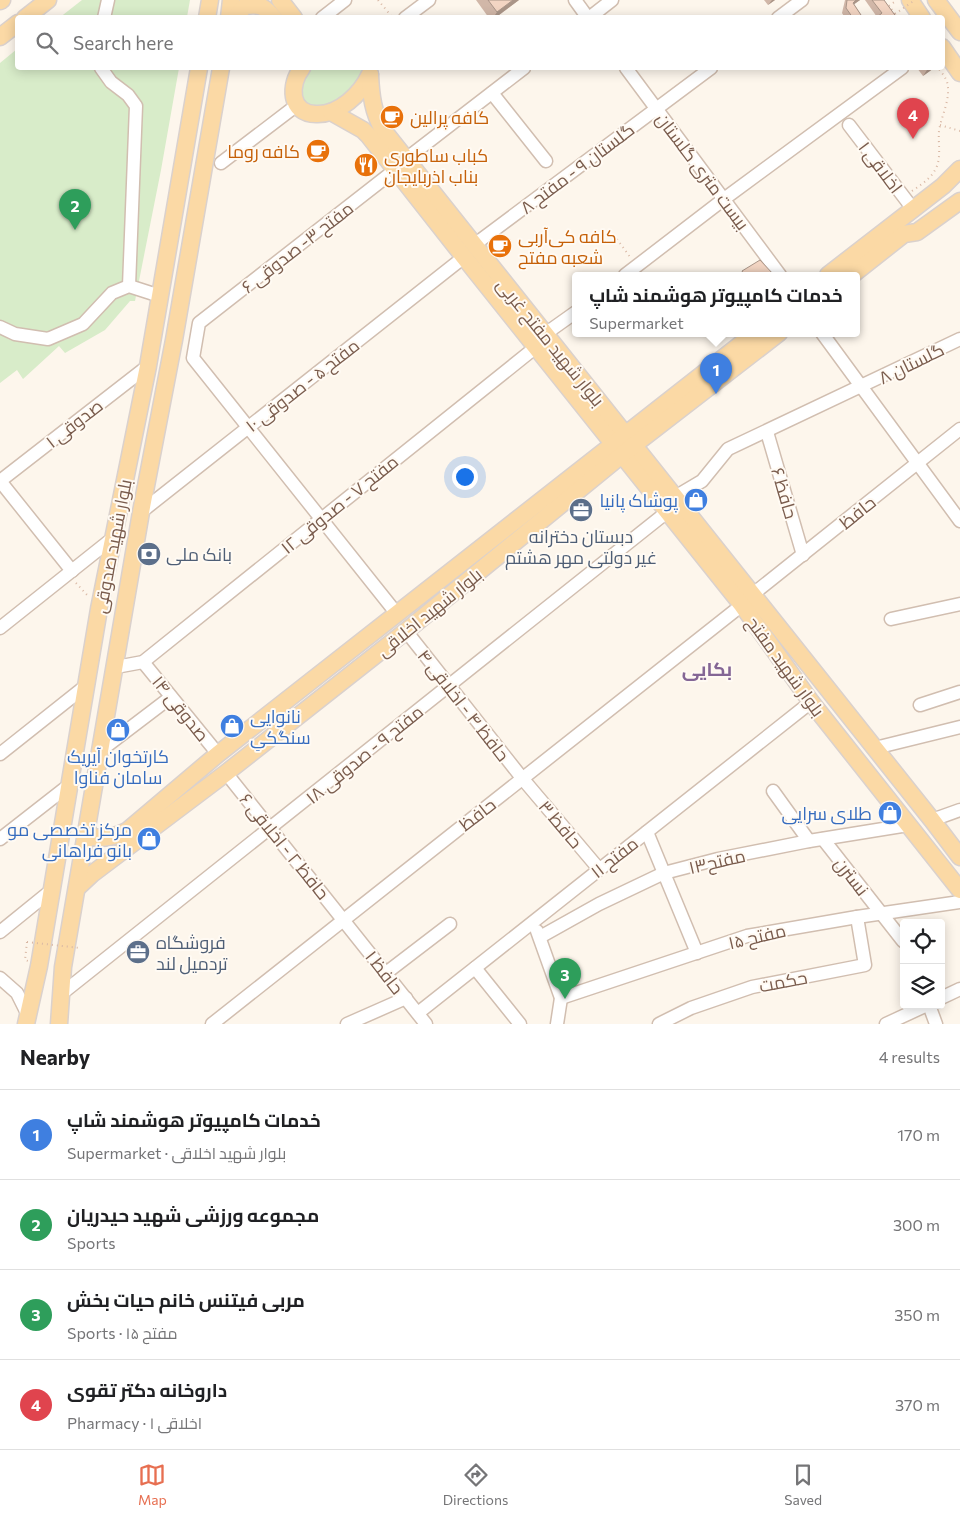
<!DOCTYPE html>
<meta charset="utf-8">
<style>
:root{--surface:#fff;--page:#f6f6f6;--text:#202124;--muted:#757577;--line:#e0e0e0;--accent:#e76f51}
body{margin:0;font-family:Commissioner,Cairo,sans-serif;background:var(--page);color:var(--text)}
.controls{position:absolute;right:15px;bottom:15px;display:grid;overflow:hidden;border-radius:5px;box-shadow:0 2px 12px #0003}
.controls button{width:45px;height:45px;display:grid;place-items:center;padding:0;border:0;border-bottom:1px solid var(--line);background:var(--surface);color:var(--text);font:25px sans-serif}
.you{position:absolute;left:464px;top:476px;width:18px;height:18px;margin:-12px;border:4px solid #fff;border-radius:50%;background:#1a73e8;box-shadow:0 0 0 8px #1a73e833}
.badge{display:grid;place-items:center;width:32px;height:32px;border-radius:50%;background:var(--accent);color:#fff;font-size:16px;font-weight:700}
.pin{position:absolute;translate:-50% -41px;filter:drop-shadow(0 1px 2px #0008)}
.pin::after{content:'';position:absolute;top:26px;width:18px;height:15px;background:inherit;clip-path:polygon(0 0,100% 0,50% 100%)}
.popup{position:absolute;left:572px;top:272px;width:288px;height:65px;box-sizing:border-box;display:grid;place-content:center;border-radius:5px;background:var(--surface);filter:drop-shadow(0 1px 4px #0005);font-size:16px;white-space:nowrap;color:var(--muted)}
.popup b{font-size:19px;color:var(--text)}
.popup::after{content:'';position:absolute;left:50%;top:100%;margin-left:-10px;border:10px solid transparent;border-top-color:var(--surface)}
.list{margin:0;padding:0;list-style:none}
h2{display:flex;justify-content:space-between;align-items:center;height:65px;margin:0;padding:0 20px;font-size:21px}
h2 small{font-size:16px;font-weight:400;color:var(--muted)}
.list li{display:grid;grid-template-columns:32px 1fr auto;gap:15px;align-items:center;box-sizing:border-box;height:90px;padding:0 20px;border-top:1px solid var(--line)}
.list b{display:block;font-size:19px;white-space:nowrap}
.list p{margin:0;font-size:16px;white-space:nowrap;color:var(--muted)}
.list em{font-size:16px;font-style:normal;color:var(--muted)}
.icon{flex:none;width:28px;height:28px;fill:none;stroke:currentColor;stroke-width:2;stroke-linecap:round;stroke-linejoin:round}
.map{position:relative;flex:none;width:960px;height:1024px;overflow:hidden}
.search{position:absolute;background:var(--surface);box-shadow:0 2px 12px #0003;left:15px;right:15px;top:15px;height:55px;display:flex;align-items:center;gap:12px;box-sizing:border-box;padding:0 18px;border-radius:5px;color:var(--muted);font-size:19px}
.sheet{height:425px;background:var(--surface)}
nav{display:flex;justify-content:space-around;align-items:center;box-sizing:border-box;height:70px;border-top:1px solid var(--line);background:var(--surface);font-size:14px;color:var(--muted)}
nav a{display:grid;justify-items:center;gap:2px}
nav .on{color:var(--accent)}
.map>svg:first-child{display:block}
.green{fill:#d8ecc9}
.lines{fill:none;stroke-linecap:round;stroke-linejoin:round}
.minor-casing{stroke:#d1beb0;stroke-width:15}
.major-casing{stroke:#dad1cd;stroke-width:19}
.path{stroke:#d9b8a5;stroke-width:2;stroke-dasharray:1 4;stroke-linecap:butt}
.minor{stroke:#fff;stroke-width:12}
.major{stroke:#fbd9a5;stroke-width:16}
.path-bridge{stroke:#d9b8a5;stroke-width:2;stroke-dasharray:1 4;stroke-linecap:butt}
.wall{fill:#d1b7a8}
.shaded-wall{fill:#aa9588}
.building{fill:#f3d5c3;stroke:#aa9588}
.labels{text-anchor:middle;dominant-baseline:central;stroke-width:4;stroke-linejoin:round;paint-order:stroke}
.food-label{font-size:18px;fill:#c56008;stroke:#fffaf3;text-anchor:start}
.street-label{font-size:18px;fill:#7a5c4d;stroke:#fffaf3}
.shop-label{font-size:18px;fill:#366cbe;stroke:#fffaf3;text-anchor:end}
.service-label{font-size:18px;fill:#4e5e75;stroke:#fffaf3;text-anchor:start}
.neighbourhood-label{font-size:19px;font-weight:bold;fill:#846695;stroke:#fffaf3}
</style>
<div class="map">
<svg width="960" height="1024" viewBox="0 0 960 1024">
<rect width="100%" height="100%" fill="#fdf6ec"/>
<g class="green">
<path d="M 82,0 L 190,0 L 187,17 L 59,18 Z"/>
<path d="M 17,49 L 18,68 L 179,68 L 161,170 L 135,301 L 130,301 L 105,330 L 65,353 L 59,346 L 23,379 L 17,370 L 0,383 L 0,63 Z"/>
<path d="M 307,68 L 367,68 L 362,81 L 335,105 L 306,108 L 296,91 Z"/>
</g>
<g class="lines">
<g class="minor-casing">
<g id="minor">
<path d="M 575,0 L 588,18"/>
<path d="M 104,18 L 108,0"/>
<path d="M 322,18 L 345,0"/>
<path d="M 405,18 L 429,0"/>
<path d="M 589,18 L 612,0"/>
<path d="M 778,18 L 802,0"/>
<path d="M 101,68 L 111,82 L 128,95 L 136,106 L 129,286"/>
<path d="M 626,68 L 780,275"/>
<path d="M 492,93 L 546,161"/>
<path d="M 849,125 L 913,209"/>
<path d="M 406,159 L 524,68"/>
<path d="M 221,163 L 297,105"/>
<path d="M 395,170 L 199,323 L 193,358 L 397,614"/>
<path d="M 474,245 L 711,68"/>
<path d="M 625,275 L 724,199 L 902,68"/>
<path d="M 0,327 L 15,334 L 48,339 L 83,324 L 112,293 L 129,286 L 160,296"/>
<path d="M 822,333 L 960,521"/>
<path d="M 545,334 L 576,312"/>
<path d="M 767,432 L 803,555"/>
<path d="M 0,481 L 148,366"/>
<path d="M 0,481 L 72,571"/>
<path d="M 675,497 L 702,481 L 728,449 L 960,339"/>
<path d="M 141,512 L 464,257"/>
<path d="M 753,594 L 960,429"/>
<path d="M 891,619 L 960,604"/>
<path d="M 0,628 L 113,538"/>
<path d="M 406,631 L 522,778 L 599,869"/>
<path d="M 143,662 L 218,754"/>
<path d="M 116,667 L 143,662 L 536,347"/>
<path d="M 920,705 L 960,692"/>
<path d="M 875,748 L 960,727"/>
<path d="M 100,751 L 171,697"/>
<path d="M 0,754 L 87,685"/>
<path d="M 226,773 L 426,1024"/>
<path d="M 773,791 L 809,841"/>
<path d="M 932,820 L 960,810"/>
<path d="M 647,832 L 697,953"/>
<path d="M 0,839 L 68,786"/>
<path d="M 823,839 L 903,941"/>
<path d="M 537,931 L 561,998 L 557,1024"/>
<path d="M 0,932 L 53,889"/>
<path d="M 540,937 L 599,904 L 664,873 L 718,859 L 809,841 L 908,825"/>
<path d="M 475,968 L 520,1024"/>
<path d="M 386,973 L 450,924"/>
<path d="M 0,978 L 17,993 L 27,1013"/>
<path d="M 60,995 L 667,512"/>
<path d="M 561,998 L 747,936 L 857,917 L 960,902"/>
<path d="M 941,998 L 960,989"/>
<path d="M 929,1005 L 936,1024"/>
<path d="M 418,1013 L 811,702"/>
<path d="M 212,1024 L 742,605"/>
<path d="M 347,1024 L 406,998"/>
<path d="M 659,1024 L 691,1008 L 752,987 L 865,965 L 857,917"/>
<path d="M 886,1024 L 927,1005"/>
</g>
</g>
<g class="major-casing">
<g id="major">
<path d="M 280,0 L 294,18"/>
<path d="M 910,0 L 922,18"/>
<path d="M 936,0 L 960,32"/>
<path d="M 0,1 L 2,0"/>
<path d="M 25,18 L 48,0"/>
<path d="M 207,18 L 210,0"/>
<path d="M 229,18 L 231,0"/>
<path d="M 235,18 L 245,6 C 260,4 264,6 274,18"/>
<path d="M 0,37 L 18,23"/>
<path d="M 942,47 L 960,73"/>
<path d="M 302,68 C 289,84 289,114 316,114 C 339,115 361,94 370,74"/>
<path d="M 370,75 C 371,96 373,112 383,130 L 932,820 L 960,857"/>
<path d="M 331,112 L 363,130 L 368,135 L 464,257 L 742,605 L 811,702 L 960,890"/>
<path d="M 828,275 L 943,186 L 960,169"/>
<path d="M 852,275 L 904,234 L 917,232 L 960,201"/>
<path d="M 87,830 L 92,837 C 105,839 114,837 127,831 L 218,754 L 755,333"/>
<path d="M 77,888 L 92,874 L 226,773 L 406,631 L 634,445 L 779,333"/>
<path d="M 26,1024 L 39,966 L 99,609 L 148,366 L 199,68"/>
<path d="M 59,1024 L 63,967 L 141,512 L 174,340 L 221,68"/>
</g>
</g>
<g class="path">
<path d="M 378,0 L 393,18"/>
<path d="M 895,14 L 889,6 L 897,0"/>
<path d="M 940,125 L 960,131"/>
<path d="M 912,191 C 922,184 932,178 937,166 C 941,155 938,143 939,131 C 941,117 949,103 948,88 C 948,80 943,74 938,68"/>
<path d="M 614,235 L 630,257"/>
<path d="M 76,583 L 88,596"/>
<path d="M 27,942 L 25,960 L 28,961"/>
</g>
<use href="#minor" class="minor"/>
<use href="#major" class="major"/>
<g class="path-bridge">
<path d="M 895,14 L 915,0"/>
<path d="M 27,942 L 80,948"/>
</g>
</g>
<g class="wall">
<path d="M 476,0 L 519,0 L 495,18 L 489,18 Z"/>
<path d="M 764,0 L 775,0 L 768,5 Z"/>
<path d="M 845,0 L 860,0 L 854,4 L 863,18 L 845,18 L 842,13 Z"/>
<path d="M 865,0 L 884,0 L 897,18 L 877,17 Z"/>
<path d="M 917,68 L 934,68 L 923,76 Z"/>
</g>
<g class="shaded-wall">
<path d="M 513,0 L 519,0 L 495,18 L 493,18 L 497,12 Z"/>
<path d="M 772,0 L 775,0 L 768,5 Z"/>
<path d="M 856,0 L 860,0 L 849,8 L 853,3 Z"/>
<path d="M 931,68 L 934,68 L 923,76 L 927,70 Z"/>
</g>
<g class="building">
<path d="M 488,0 L 513,0 L 497,12 Z"/>
<path d="M 847,0 L 856,0 L 853,3 L 863,18 L 853,18 L 846,8 Z"/>
<path d="M 872,0 L 884,0 L 897,18 L 876,18 L 882,13 Z"/>
<path d="M 925,68 L 931,68 L 927,70 Z"/>
<path d="M 760,260 L 774,275 L 744,275 L 742,271 Z"/>
</g>
<defs>
<g id="cafe-disc" transform="scale(1.25)"><circle r="9.5" fill="#e8710a" stroke="#fffaf3"/><path d="M-5.5-4.5H6V0H3Q3 3.5 0 3.5H-2.5Q-5.5 3.5-5.5 0ZM3-3.2v2h1.7v-2ZM-6 4.5H4V6H-6Z" fill="#fff"/></g>
<g id="restaurant-disc" transform="scale(1.25)"><circle r="9.5" fill="#e8710a" stroke="#fffaf3"/><path d="M-5-6h1v4h1v-4h1v4h1v-4h1v5L-1.5 .5V6h-2V.5L-5-1ZM5-6V6H3V1.5H1.5Q1.5-4 5-6Z" fill="#fff"/></g>
<g id="shop-disc" transform="scale(1.25)"><circle r="9.5" fill="#3f7fe0" stroke="#fffaf3"/><path d="M-5-2.5h2.3a2.7 3.5 0 0 1 5.4 0H5L5.5 6h-11ZM-1.5-2.5h3a1.5 2.3 0 0 0-3 0Z" fill="#fff"/></g>
<g id="office-disc" transform="scale(1.25)"><circle r="9.5" fill="#5c6f8a" stroke="#fffaf3"/><path d="M-6-3h4V-5.5h4V-3h4V5H-6ZM-1-4.5V-3h2v-1.5ZM-6 0V1H6V0Z" fill="#fff"/></g>
<g id="bank-disc" transform="scale(1.25)"><circle r="9.5" fill="#5c6f8a" stroke="#fffaf3"/><path d="M-6-4H6V4H-6ZM0-2.3a2.3 2.3 0 1 0 0 4.6a2.3 2.3 0 1 0 0-4.6Z" fill="#fff"/></g>
</defs>
<g fill-rule="evenodd">
<use href="#cafe-disc" x="392" y="117"/>
<use href="#cafe-disc" x="318" y="151"/>
<use href="#restaurant-disc" x="366" y="165"/>
<use href="#cafe-disc" x="500" y="246"/>
<use href="#shop-disc" x="696" y="500"/>
<use href="#office-disc" x="581" y="510"/>
<use href="#bank-disc" x="149" y="554"/>
<use href="#shop-disc" x="232" y="726"/>
<use href="#shop-disc" x="118" y="730"/>
<use href="#shop-disc" x="890" y="813"/>
<use href="#shop-disc" x="149" y="839"/>
<use href="#office-disc" x="138" y="952"/>
</g>
<g class="labels">
<g class="food-label">
<text x="410" y="117">کافه پرالین</text>
<text x="300" y="151" text-anchor="end">کافه روما</text>
<text x="384" y="155">کباب ساطوری<tspan x="384" dy="21">بناب اذربایجان</tspan></text>
<text x="518" y="236">کافه کی‌آربی<tspan x="518" dy="21">شعبه مفتح</tspan></text>
</g>
<g class="street-label">
<text transform="translate(881 167) rotate(53)">اخلاقی ۱</text>
<text transform="translate(577 168) rotate(-37)">گلستان ۹ - مفتح ۸</text>
<text transform="translate(703 171) rotate(53)">بیست متری گلستان</text>
<text transform="translate(297 247) rotate(-38)">مفتح ۳- صدوقی ۶</text>
<text transform="translate(551 342) rotate(51)">بلوار شهید مفتح غربی</text>
<text transform="translate(911 363) rotate(-26)">گلستان ۸</text>
<text transform="translate(302 385) rotate(-38)">مفتح ۵ - صدوقی ۱۰</text>
<text transform="translate(74 423) rotate(-38)">صدوقی ۱</text>
<text transform="translate(785 493) rotate(74)">حافظ ۶</text>
<text transform="translate(339 504) rotate(-39)">مفتح ۷ - صدوقی ۱۲</text>
<text transform="translate(857 512) rotate(-39)">حافظ</text>
<text transform="translate(112 546) rotate(-79)">بلوار شهید صدوقی</text>
<text transform="translate(429 612) rotate(-39)">بلوار شهید اخلاقی</text>
<text transform="translate(786 666) rotate(54)">بلوار شهید مفتح</text>
<text transform="translate(464 705) rotate(52)">حافظ ۴ - اخلاقی ۴</text>
<text transform="translate(181 708) rotate(51)">صدوقی ۱۴</text>
<text transform="translate(364 754) rotate(-39)">مفتح ۹ - صدوقی ۱۸</text>
<text transform="translate(477 814) rotate(-38)">حافظ</text>
<text transform="translate(561 824) rotate(50)">حافظ ۳</text>
<text transform="translate(285 846) rotate(51)">حافظ ۲ - اخلاقی ۶</text>
<text transform="translate(614 857) rotate(-38)">مفتح ۱۱</text>
<text transform="translate(717 861) rotate(-13)">مفتح۱۳</text>
<text transform="translate(852 876) rotate(52)">نسترن</text>
<text transform="translate(757 936) rotate(-13)">مفتح ۱۵</text>
<text transform="translate(385 972) rotate(52)">حافظ ۱</text>
<text transform="translate(783 981) rotate(-11)">حکمت</text>
</g>
<g class="shop-label">
<text x="678" y="500">پوشاک پانیا</text>
<text x="250" y="716" text-anchor="start">نانوایی<tspan x="250" dy="21">سنگکیِ</tspan></text>
<text x="118" y="756" text-anchor="middle">کارتخوان آیریک<tspan x="118" dy="21">سامان فناوا</tspan></text>
<text x="872" y="813">طلای سرایی</text>
<text x="132" y="829">مرکز تخصصی مو<tspan x="132" dy="21">بانو فراهانی</tspan></text>
</g>
<g class="service-label">
<text x="581" y="536" text-anchor="middle">دبستان دخترانه<tspan x="581" dy="21">غیر دولتی مهر هشتم</tspan></text>
<text x="166" y="554">بانک ملی</text>
<text x="156" y="942">فروشگاه<tspan x="156" dy="21">تردمیل لند</tspan></text>
</g>
<g class="neighbourhood-label">
<text x="707" y="668">بکایی</text>
</g>
</g>
</svg>
<div class="controls">
<button><svg class="icon" aria-label="locate" viewBox="0 0 24 24"><circle cx="12" cy="12" r="6"/><path d="M12 2v4M12 18v4M2 12h4M18 12h4"/></svg></button>
<button><svg class="icon" aria-label="layers" viewBox="0 0 24 24"><path d="M12 4l9 5-9 5-9-5zM3 14l9 5 9-5"/></svg></button>
</div>
<div class="you"></div>
<div class="pin badge" style="left:716px;top:394px;background:#3f7fe0">1</div>
<div class="popup"><b>خدمات کامپیوتر هوشمند شاپ</b>Supermarket</div>
<div class="pin badge" style="left:75px;top:230px;background:#2e9e5b">2</div>
<div class="pin badge" style="left:565px;top:999px;background:#2e9e5b">3</div>
<div class="pin badge" style="left:913px;top:139px;background:#e0444e">4</div>
<div class="search"><svg class="icon" aria-label="search" viewBox="0 0 24 24"><circle cx="10" cy="10" r="6"/><path d="M15 15l6 6"/></svg>Search here</div>
</div>
<section class="sheet">
<h2>Nearby<small>4 results</small></h2>
<ul class="list">
<li><span class="badge" style="background:#3f7fe0">1</span><div><b>خدمات کامپیوتر هوشمند شاپ</b><p>Supermarket · بلوار شهید اخلاقی</p></div><em>170 m</em></li>
<li><span class="badge" style="background:#2e9e5b">2</span><div><b>مجموعه ورزشی شهید حیدریان</b><p>Sports</p></div><em>300 m</em></li>
<li><span class="badge" style="background:#2e9e5b">3</span><div><b>مربی فیتنس خانم حیات بخش</b><p>Sports · مفتح ۱۵</p></div><em>350 m</em></li>
<li><span class="badge" style="background:#e0444e">4</span><div><b>داروخانه دکتر تقوی</b><p>Pharmacy · اخلاقی ۱</p></div><em>370 m</em></li>
</ul>
</section>
<nav>
<a class="on"><svg class="icon" aria-label="map" viewBox="0 0 24 24"><path d="M3 6l6-2 6 2 6-2v14l-6 2-6-2-6 2zM9 4v14M15 6v14"/></svg>Map</a>
<a><svg class="icon" aria-label="directions" viewBox="0 0 24 24"><path d="M12 3l9 9-9 9-9-9zM9 14v-3h6M13 9l2 2-2 2"/></svg>Directions</a>
<a><svg class="icon" aria-label="saved" viewBox="0 0 24 24"><path d="M7 4h10v16l-5-4-5 4z"/></svg>Saved</a>
</nav>
